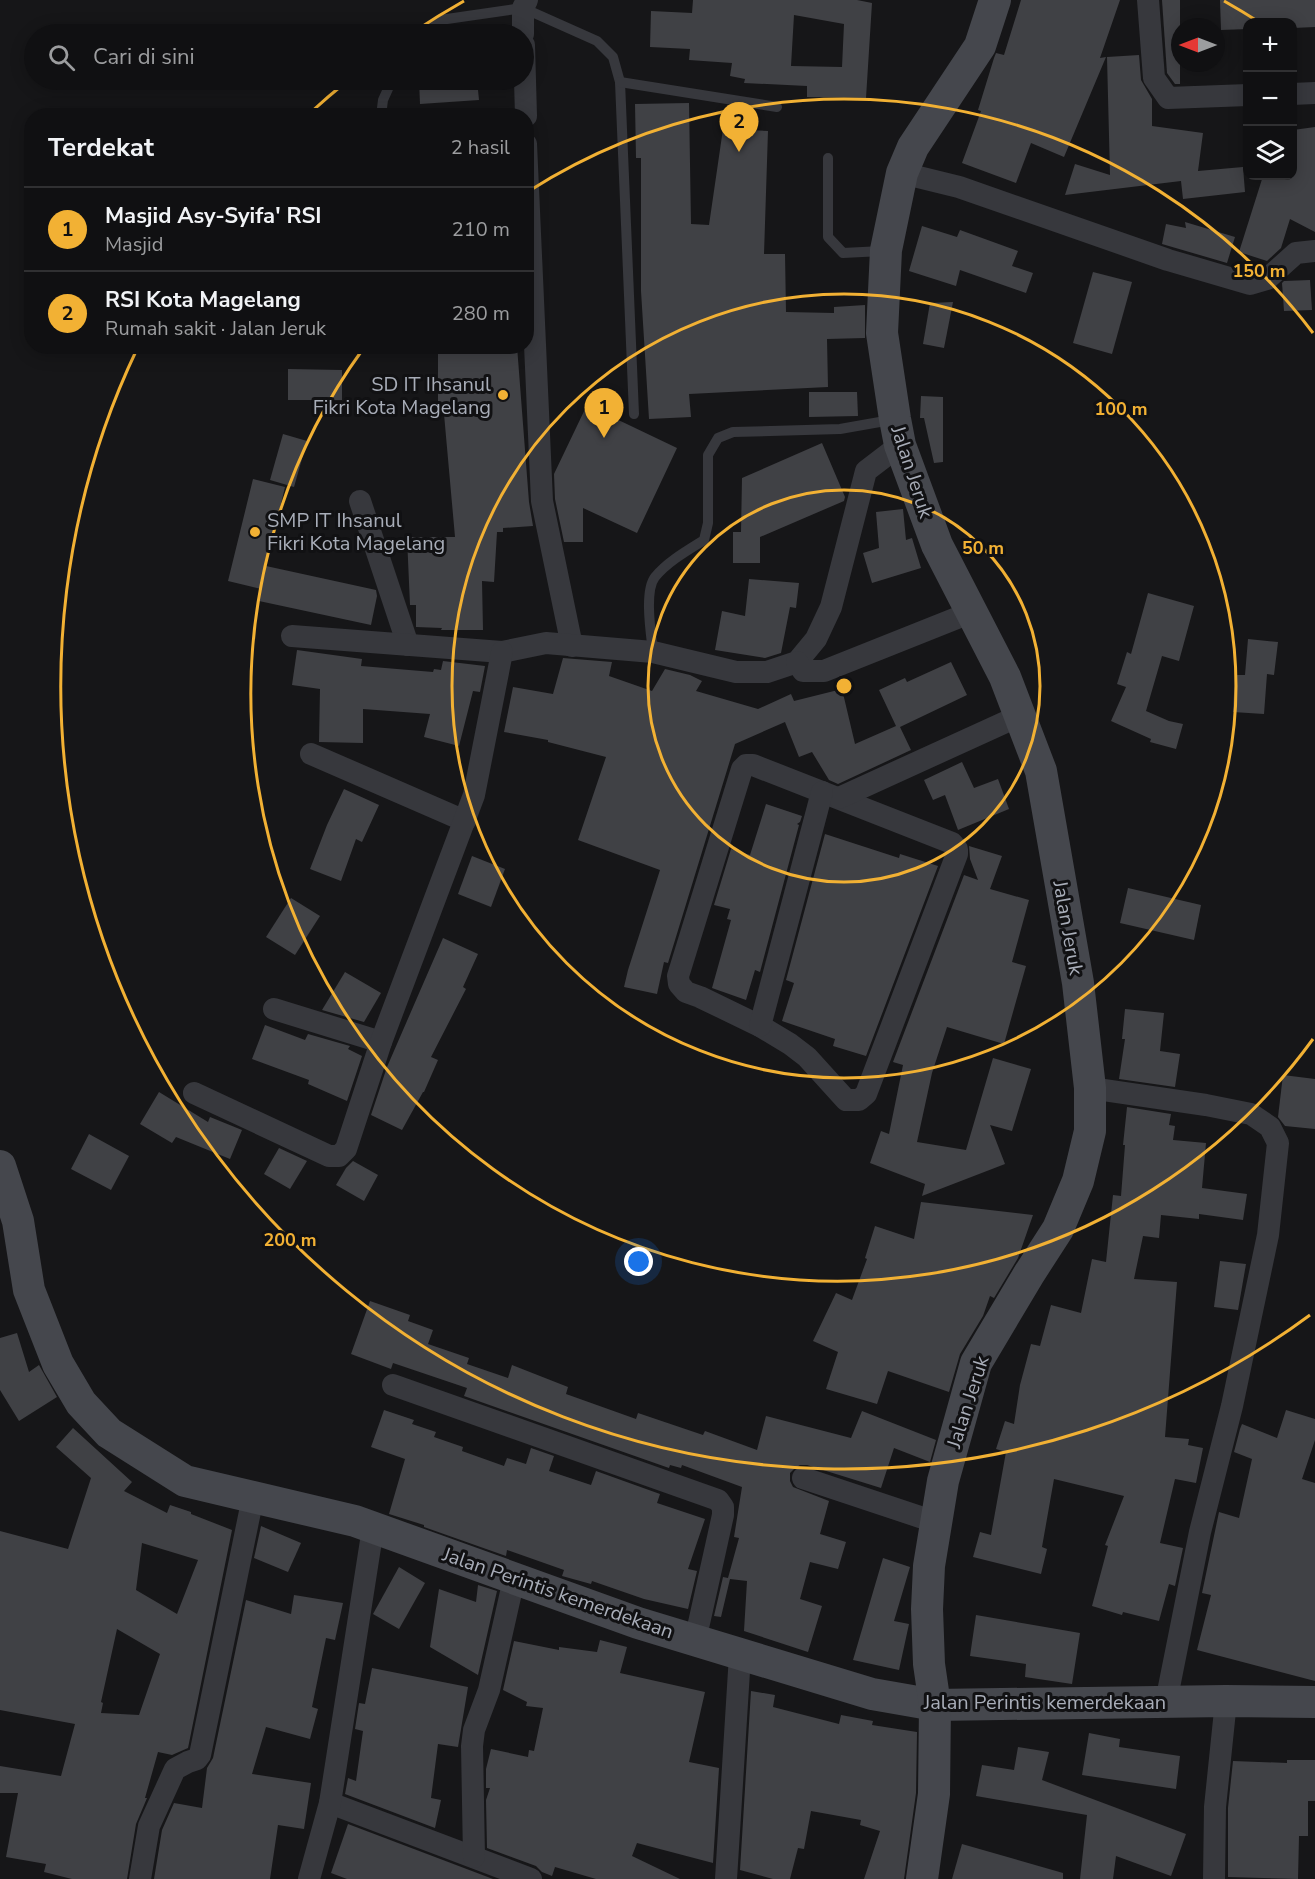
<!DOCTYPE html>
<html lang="id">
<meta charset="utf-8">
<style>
:root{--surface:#101012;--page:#19191b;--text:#f1f3f6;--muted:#9c9d9f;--line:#303032;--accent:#f2b134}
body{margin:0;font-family:"Nunito Sans",sans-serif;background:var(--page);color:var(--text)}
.controls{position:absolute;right:18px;top:18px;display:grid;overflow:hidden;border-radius:12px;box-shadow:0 3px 15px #0003}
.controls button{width:54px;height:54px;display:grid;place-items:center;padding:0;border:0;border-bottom:2px solid var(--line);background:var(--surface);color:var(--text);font:30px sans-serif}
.compass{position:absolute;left:1171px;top:18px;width:54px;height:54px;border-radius:50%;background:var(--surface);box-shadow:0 3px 15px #0003;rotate:270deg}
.you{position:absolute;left:639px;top:1262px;width:21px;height:21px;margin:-15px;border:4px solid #fff;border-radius:50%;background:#1a73e8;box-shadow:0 0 0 9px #1a73e833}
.badge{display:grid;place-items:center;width:39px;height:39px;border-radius:50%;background:var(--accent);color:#111;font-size:20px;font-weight:700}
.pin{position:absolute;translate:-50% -50px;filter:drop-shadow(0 2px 3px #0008)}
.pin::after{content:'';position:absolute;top:32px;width:21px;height:18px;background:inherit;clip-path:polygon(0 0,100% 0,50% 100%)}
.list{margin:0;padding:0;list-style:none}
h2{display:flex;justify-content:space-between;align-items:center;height:78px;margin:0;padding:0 24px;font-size:26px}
h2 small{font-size:20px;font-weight:400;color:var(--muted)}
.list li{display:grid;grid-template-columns:39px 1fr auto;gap:18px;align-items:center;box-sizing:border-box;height:84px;padding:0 24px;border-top:2px solid var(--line)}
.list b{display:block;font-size:22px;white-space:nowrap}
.list p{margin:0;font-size:20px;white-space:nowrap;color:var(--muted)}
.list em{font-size:20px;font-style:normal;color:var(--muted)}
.icon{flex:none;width:33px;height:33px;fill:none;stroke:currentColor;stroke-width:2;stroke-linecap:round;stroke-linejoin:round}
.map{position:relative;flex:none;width:1315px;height:1879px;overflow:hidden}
.search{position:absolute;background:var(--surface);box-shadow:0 3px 15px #0003;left:24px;top:24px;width:510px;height:66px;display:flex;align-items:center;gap:15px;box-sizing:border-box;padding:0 21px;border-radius:33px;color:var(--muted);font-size:22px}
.panel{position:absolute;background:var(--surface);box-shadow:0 3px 15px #0003;left:24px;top:108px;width:510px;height:246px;border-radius:24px}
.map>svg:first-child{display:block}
.building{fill:#404145;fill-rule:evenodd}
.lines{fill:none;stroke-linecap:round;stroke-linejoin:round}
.lane{stroke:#37383d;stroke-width:10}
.street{stroke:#37383d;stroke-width:22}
.secondary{stroke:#45474d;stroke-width:32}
.ring{fill:none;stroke:#f2b134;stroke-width:3}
.poi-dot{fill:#f2b134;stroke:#111113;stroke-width:2}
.labels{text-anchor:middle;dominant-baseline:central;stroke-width:6;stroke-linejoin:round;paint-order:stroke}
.poi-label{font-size:20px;fill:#a8adb8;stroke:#111113;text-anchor:end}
.street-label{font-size:20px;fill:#a8adb8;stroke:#111113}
.centre{fill:#f2b134;stroke:#111113;stroke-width:3}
.ring-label{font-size:18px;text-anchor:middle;font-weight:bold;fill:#f2b134;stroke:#111113;stroke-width:6;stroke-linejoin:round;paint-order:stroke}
</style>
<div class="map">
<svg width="1315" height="1879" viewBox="0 0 1315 1879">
<rect width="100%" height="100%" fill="#161618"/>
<g class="building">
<path d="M 693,0 L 857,0 L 872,3 L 866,98 L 807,97 L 807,86 L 744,83 L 745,79 L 730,76 L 732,63 L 689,60 L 690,49 L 650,47 L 651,11 L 692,13 ZM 794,15 L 844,24 L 842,67 L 791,66 Z"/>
<path d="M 1021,0 L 1120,0 L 1100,58 L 1106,57 L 1064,157 L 1031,143 L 1016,183 L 962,163 L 981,111 L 978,110 L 994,58 L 996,53 L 1004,55 Z"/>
<path d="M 1162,0 L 1180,0 L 1180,84 L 1175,84 L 1167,73 Z"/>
<path d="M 1220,0 L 1315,0 L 1315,27 L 1293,28 L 1293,22 L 1248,22 L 1248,29 L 1221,30 Z"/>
<path d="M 1139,55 L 1141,80 L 1152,99 L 1152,126 L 1203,133 L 1198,171 L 1243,167 L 1245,192 L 1183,199 L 1181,181 L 1065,195 L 1075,164 L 1110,175 L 1107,57 Z"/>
<path d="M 419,80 L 477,80 L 479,100 L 420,104 Z"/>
<path d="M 689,103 L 691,224 L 709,225 L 723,129 L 768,131 L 764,254 L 785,254 L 786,312 L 834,313 L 834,307 L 865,305 L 865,338 L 827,339 L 828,387 L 689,394 L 691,417 L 649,419 L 641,291 L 641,158 L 636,158 L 635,104 Z"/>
<path d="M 1315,127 L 1315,232 L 1290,219 L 1281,248 L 1267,261 L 1239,252 L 1263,176 L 1293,176 L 1293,130 Z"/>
<path d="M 1185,222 L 1235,237 L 1227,263 L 1162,244 L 1166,224 L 1186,228 Z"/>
<path d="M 922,226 L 957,237 L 960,230 L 1018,251 L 1012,266 L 1033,273 L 1026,293 L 960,270 L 956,286 L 909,271 Z"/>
<path d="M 1093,272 L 1132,282 L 1112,354 L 1073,343 Z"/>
<path d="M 1310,280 L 1312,310 L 1284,311 L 1282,283 L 1284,281 Z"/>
<path d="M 953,302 L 944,348 L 923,344 L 930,303 Z"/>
<path d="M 438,346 L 517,346 L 529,502 L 533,526 L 503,528 L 503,532 L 497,532 L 494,582 L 482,581 L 483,630 L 441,630 L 442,628 L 416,627 L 416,605 L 410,605 L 407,537 L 455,537 L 444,414 L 438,414 Z"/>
<path d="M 288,369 L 342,370 L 342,400 L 288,400 Z"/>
<path d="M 809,392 L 857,392 L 858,416 L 809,417 Z"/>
<path d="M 921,396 L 943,397 L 943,462 L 934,463 L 924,418 L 920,418 Z"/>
<path d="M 587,405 L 677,448 L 637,533 L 583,508 L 583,542 L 564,542 L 555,499 L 554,474 Z"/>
<path d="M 283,434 L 307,441 L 294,487 L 270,480 Z"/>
<path d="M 822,443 L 845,497 L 844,501 L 760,537 L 760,563 L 733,563 L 733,532 L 741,532 L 742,478 Z"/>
<path d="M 253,479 L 285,487 L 266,566 L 376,590 L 377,596 L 371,625 L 259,601 L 261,589 L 228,581 Z"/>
<path d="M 903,509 L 906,540 L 912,538 L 921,568 L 872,583 L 863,553 L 879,548 L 876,512 Z"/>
<path d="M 749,579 L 799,583 L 796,608 L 790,607 L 781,653 L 765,658 L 715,650 L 722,611 L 745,616 Z"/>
<path d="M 1148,593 L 1194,606 L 1179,661 L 1162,656 L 1146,711 L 1169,721 L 1183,724 L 1176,749 L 1150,742 L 1151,739 L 1111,721 L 1126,687 L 1117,684 L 1127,652 L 1131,654 Z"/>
<path d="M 1248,639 L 1278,642 L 1274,675 L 1267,674 L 1264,714 L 1233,712 L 1235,675 L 1245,675 Z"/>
<path d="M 297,650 L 362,659 L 361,666 L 433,672 L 434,669 L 441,670 L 443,661 L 485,666 L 480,692 L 473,691 L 459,746 L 424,737 L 430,714 L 363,709 L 363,743 L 319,742 L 320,689 L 292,685 Z"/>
<path d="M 563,658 L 612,662 L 609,676 L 652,691 L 665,669 L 690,675 L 702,681 L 696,691 L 758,709 L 791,694 L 794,701 L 842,689 L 855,744 L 896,726 L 879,690 L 905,678 L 907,682 L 951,662 L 967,695 L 900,727 L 911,750 L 838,784 L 829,780 L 812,752 L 799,757 L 785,722 L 735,744 L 668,963 L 664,962 L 657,994 L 624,987 L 628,970 L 660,870 L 578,840 L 606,757 L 548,742 L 548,740 L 504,732 L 513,687 L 553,694 Z"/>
<path d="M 962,762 L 974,788 L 998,779 L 1009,809 L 958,830 L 945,795 L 933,800 L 924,780 Z"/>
<path d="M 344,789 L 379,805 L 362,842 L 356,839 L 341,881 L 310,869 L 327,825 Z"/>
<path d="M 766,804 L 802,816 L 800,822 L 797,824 L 799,825 L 760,972 L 755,970 L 746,1000 L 712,988 L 731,920 L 727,919 L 730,909 L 714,905 L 731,849 L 750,855 Z"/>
<path d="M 825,834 L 899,858 L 900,854 L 938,866 L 866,1056 L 833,1046 L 835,1039 L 782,1021 L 794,983 L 786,980 Z"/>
<path d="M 969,846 L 1002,856 L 990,889 L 1029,900 L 1012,962 L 1026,966 L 1004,1044 L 947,1027 L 932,1073 L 917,1142 L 966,1150 L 993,1058 L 1031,1069 L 1012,1131 L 990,1125 L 1005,1164 L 922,1196 L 925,1184 L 870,1163 L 881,1131 L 889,1134 L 903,1065 L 893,1062 L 964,875 L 978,880 L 970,859 Z"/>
<path d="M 472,856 L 505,869 L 491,907 L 458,894 Z"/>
<path d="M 1128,888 L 1201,905 L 1194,940 L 1120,923 Z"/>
<path d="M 291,898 L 320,916 L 295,955 L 266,937 Z"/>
<path d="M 443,938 L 478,954 L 463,987 L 466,989 L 431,1057 L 438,1060 L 424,1092 L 423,1092 L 402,1130 L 371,1115 L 387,1067 Z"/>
<path d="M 345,972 L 381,993 L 364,1022 L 322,1010 Z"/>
<path d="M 1125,1009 L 1164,1013 L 1160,1051 L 1180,1054 L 1175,1087 L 1119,1079 L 1125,1039 L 1122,1039 Z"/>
<path d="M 265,1025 L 305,1040 L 308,1034 L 350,1046 L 348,1049 L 362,1056 L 347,1101 L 308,1084 L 309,1080 L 252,1059 Z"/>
<path d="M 1283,1075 L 1315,1079 L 1315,1129 L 1285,1126 L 1278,1117 Z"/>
<path d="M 159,1092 L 208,1122 L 210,1117 L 242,1130 L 230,1159 L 176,1137 L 172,1143 L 140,1124 Z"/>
<path d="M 1127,1107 L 1171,1114 L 1169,1125 L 1175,1126 L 1173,1140 L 1206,1143 L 1202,1188 L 1247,1194 L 1243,1220 L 1199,1214 L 1199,1219 L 1161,1215 L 1159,1238 L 1143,1236 L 1134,1279 L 1177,1282 L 1165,1437 L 1189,1439 L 1188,1445 L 1203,1448 L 1196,1483 L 1175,1479 L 1160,1543 L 1183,1548 L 1175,1586 L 1169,1584 L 1159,1621 L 1123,1612 L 1122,1615 L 1092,1606 L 1108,1546 L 1105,1545 L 1124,1496 L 1054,1479 L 1042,1547 L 1047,1549 L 1041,1574 L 973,1557 L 980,1532 L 991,1535 L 1006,1452 L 996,1449 L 1005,1421 L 1014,1424 L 1020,1385 L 1031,1344 L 1040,1346 L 1051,1305 L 1081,1313 L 1092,1259 L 1106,1262 L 1113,1195 L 1121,1196 L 1125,1145 L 1123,1145 Z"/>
<path d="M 89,1134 L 129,1156 L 111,1190 L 71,1169 Z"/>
<path d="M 279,1148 L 307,1161 L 290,1189 L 264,1174 Z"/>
<path d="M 353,1161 L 378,1175 L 364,1201 L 336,1185 L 346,1168 Z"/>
<path d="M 921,1202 L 1033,1215 L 1018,1258 L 994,1298 L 990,1296 L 983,1316 L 960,1354 L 949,1392 L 888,1371 L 877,1404 L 826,1389 L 838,1352 L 813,1341 L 836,1293 L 852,1300 L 867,1259 L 865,1258 L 875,1226 L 914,1239 Z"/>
<path d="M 1220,1261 L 1246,1264 L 1238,1310 L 1214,1307 Z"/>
<path d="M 370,1301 L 410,1315 L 408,1321 L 433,1330 L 428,1344 L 469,1358 L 467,1364 L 508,1378 L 512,1365 L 568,1387 L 566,1394 L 636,1419 L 638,1413 L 703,1435 L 705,1431 L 757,1450 L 766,1416 L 851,1438 L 862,1411 L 936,1440 L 930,1462 L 894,1448 L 881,1488 L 807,1465 L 800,1465 L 795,1468 L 790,1473 L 790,1481 L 793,1487 L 829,1501 L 820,1534 L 846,1542 L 838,1569 L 810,1562 L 800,1599 L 822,1606 L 808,1652 L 744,1631 L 747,1581 L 730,1579 L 721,1617 L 714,1616 L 723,1577 L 728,1578 L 739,1538 L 734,1537 L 742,1487 L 682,1465 L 681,1468 L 670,1465 L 669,1468 L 464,1396 L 467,1388 L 393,1363 L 391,1369 L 351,1354 Z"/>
<path d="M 17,1333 L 29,1372 L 39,1365 L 57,1397 L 19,1421 L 0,1390 L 0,1338 Z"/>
<path d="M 384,1410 L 414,1420 L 412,1424 L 436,1432 L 434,1437 L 463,1447 L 462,1451 L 504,1466 L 507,1458 L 526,1464 L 531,1448 L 554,1456 L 549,1471 L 591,1485 L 596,1471 L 660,1494 L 657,1503 L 705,1519 L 688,1569 L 697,1571 L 688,1609 L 644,1599 L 592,1581 L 591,1584 L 562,1576 L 564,1570 L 507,1550 L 506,1556 L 424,1527 L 424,1525 L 389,1514 L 405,1459 L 371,1447 Z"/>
<path d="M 1286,1410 L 1315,1419 L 1315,1440 L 1302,1479 L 1315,1483 L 1315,1681 L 1197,1650 L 1211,1595 L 1202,1593 L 1219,1512 L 1239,1518 L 1252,1459 L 1234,1452 L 1240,1429 L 1242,1424 L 1277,1438 Z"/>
<path d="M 73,1428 L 132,1482 L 124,1491 L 167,1513 L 170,1505 L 191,1512 L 191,1514 L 232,1530 L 188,1748 L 172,1755 L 158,1752 L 145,1798 L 147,1798 L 136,1824 L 127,1879 L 72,1879 L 44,1872 L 46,1864 L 6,1857 L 18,1793 L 0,1793 L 0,1766 L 61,1776 L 75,1724 L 0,1710 L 0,1531 L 68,1549 L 91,1478 L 56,1447 ZM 142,1543 L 198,1560 L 177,1614 L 136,1590 ZM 117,1629 L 160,1654 L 139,1715 L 101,1713 L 103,1703 L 101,1702 Z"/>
<path d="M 261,1526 L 301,1543 L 288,1572 L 254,1558 Z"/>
<path d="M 883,1558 L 910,1567 L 894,1621 L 909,1624 L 899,1670 L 853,1660 Z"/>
<path d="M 399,1567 L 425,1583 L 399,1629 L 373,1614 Z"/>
<path d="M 478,1585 L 497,1591 L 478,1675 L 430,1647 L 439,1589 L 476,1602 Z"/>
<path d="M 294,1595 L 343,1603 L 335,1640 L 326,1638 L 312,1707 L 318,1709 L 310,1739 L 266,1727 L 252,1774 L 311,1783 L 304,1829 L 278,1825 L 270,1879 L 154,1879 L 162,1830 L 174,1803 L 202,1808 L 207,1768 L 213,1758 L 246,1600 L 291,1614 Z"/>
<path d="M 976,1615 L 1080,1633 L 1072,1684 L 1025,1677 L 1026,1664 L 970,1656 Z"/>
<path d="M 600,1640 L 627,1647 L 620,1673 L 705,1692 L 689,1762 L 719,1768 L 713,1863 L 637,1843 L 632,1856 L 680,1879 L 596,1879 L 555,1867 L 552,1876 L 542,1872 L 536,1866 L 487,1848 L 486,1800 L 490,1788 L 486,1788 L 486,1769 L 491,1749 L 528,1757 L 529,1750 L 534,1751 L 543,1708 L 526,1706 L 527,1702 L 503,1690 L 514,1641 L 559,1650 L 559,1647 L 597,1652 Z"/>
<path d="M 372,1668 L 468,1687 L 458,1747 L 438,1744 L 431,1798 L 441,1800 L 435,1828 L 345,1794 L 348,1778 L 356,1781 L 363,1731 L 355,1729 L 359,1703 L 365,1704 Z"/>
<path d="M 751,1691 L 775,1695 L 773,1707 L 839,1724 L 841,1715 L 873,1721 L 872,1725 L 917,1732 L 916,1793 L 904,1879 L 864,1879 L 880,1831 L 860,1825 L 861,1820 L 811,1811 L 804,1849 L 798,1848 L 790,1879 L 773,1879 L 740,1870 Z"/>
<path d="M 1089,1733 L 1120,1739 L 1119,1747 L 1180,1756 L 1176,1789 L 1082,1775 Z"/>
<path d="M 1018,1747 L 1049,1752 L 1042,1780 L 1186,1834 L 1171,1876 L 1116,1856 L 1113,1879 L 1080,1879 L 1087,1815 L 976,1796 L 982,1765 L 1014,1770 Z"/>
<path d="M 1287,1760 L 1315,1760 L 1315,1801 L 1308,1801 L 1308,1836 L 1299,1836 L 1298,1879 L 1228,1877 L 1228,1808 L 1233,1761 L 1287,1763 Z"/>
<path d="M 348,1824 L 493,1879 L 347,1879 L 331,1873 Z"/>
<path d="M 962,1844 L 1063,1873 L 1063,1879 L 952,1879 Z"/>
</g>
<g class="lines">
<g class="lane">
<path d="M 421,34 L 440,20 L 523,8 L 597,41 L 613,57 L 620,82 L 634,414"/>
<path d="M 620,82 L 777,107"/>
<path d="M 381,116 L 383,100 L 392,80"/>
<path d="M 828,158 L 828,237 L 843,253 L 882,251"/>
<path d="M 653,652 C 651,634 644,591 655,577 C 667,562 688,550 704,540 L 708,523 L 708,455 L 718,438 L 733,432 L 840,429 L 891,420"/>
</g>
<g class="street">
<path d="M 1148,0 L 1154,78 L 1168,98 L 1248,95"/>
<path d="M 523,34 L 523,8 L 527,0"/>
<path d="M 524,45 L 526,116"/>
<path d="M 1292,94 L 1315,93"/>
<path d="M 526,144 L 542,501 L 572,646"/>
<path d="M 902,173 L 959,187 L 1168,260 L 1250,284 L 1267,279 L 1296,253 L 1315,251"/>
<path d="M 360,501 L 408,645"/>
<path d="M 292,636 L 502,652 L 546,643 L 653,652 L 736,672 L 767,672 L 797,662 L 816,639 L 831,607 L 866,471 L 900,445"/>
<path d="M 797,662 L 803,671 L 824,671 L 972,612"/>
<path d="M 311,754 L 465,821"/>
<path d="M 746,765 L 753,765 L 952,843 L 957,849 L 957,854 L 866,1094 L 859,1100 L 846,1100 L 807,1057 L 790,1044 L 760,1026 L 700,997 L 686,992 L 679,984 L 678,976 L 742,769 Z"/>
<path d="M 839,798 L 1021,715"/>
<path d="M 274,1009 L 381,1042"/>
<path d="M 760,1026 L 822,792"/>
<path d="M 1090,1088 L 1206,1105 L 1251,1114 L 1270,1127 L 1278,1143 L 1268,1235 L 1232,1406 L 1200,1532 L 1166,1702"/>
<path d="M 194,1093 L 329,1156 L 339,1156 L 346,1149 L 381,1042 L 474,795 L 502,652"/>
<path d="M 393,1385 L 718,1500 L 723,1507 L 723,1515 L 695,1641"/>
<path d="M 803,1478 L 935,1522"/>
<path d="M 330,1803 L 531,1879"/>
<path d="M 474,1857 L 472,1746 L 474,1730 L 489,1690 L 514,1579"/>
<path d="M 140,1879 L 149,1826 L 175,1769 L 188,1762 L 197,1759 L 200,1755 L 253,1497"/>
<path d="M 309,1879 L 330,1803 L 373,1528"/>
<path d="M 726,1879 L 740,1655"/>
<path d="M 1214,1879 L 1215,1807 L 1226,1701"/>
</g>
<g class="secondary">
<path d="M 0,1166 L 18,1221 L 29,1290 L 58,1364 L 81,1403 L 109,1433 L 185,1481 L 355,1521 L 638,1623 L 872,1694 L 935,1705 L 1226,1701 L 1315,1702"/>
<path d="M 922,1879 L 934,1794 L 935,1705 L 929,1664 L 927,1609 L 929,1566 L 943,1481 L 976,1363 L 1029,1274 L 1058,1229 L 1078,1181 L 1090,1131 L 1090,1088 L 1078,983 L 1041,771 L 1005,677 L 937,545 L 900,445 L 895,419 L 882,333 L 886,250 L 902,173 L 913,147 L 980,46 L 995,0"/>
</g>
</g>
<g class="ring">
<circle cx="844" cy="686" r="196"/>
<circle cx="844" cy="686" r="392"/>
<path d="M1313 1039A587 587 0 0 1 363 349M529 191A587 587 0 0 1 1313 333"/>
<path d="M1310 1315A783 783 0 0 1 137 349M310 113A783 783 0 0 1 346 82M412 33A783 783 0 0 1 464 1M1224 1A783 783 0 0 1 1259 22"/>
</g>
<g class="poi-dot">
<circle cx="503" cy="395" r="6"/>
<circle cx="255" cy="532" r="6"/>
</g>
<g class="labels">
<g class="poi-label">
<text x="491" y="384">SD IT Ihsanul<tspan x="491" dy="23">Fikri Kota Magelang</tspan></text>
<text x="267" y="520" text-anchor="start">SMP IT Ihsanul<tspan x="267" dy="23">Fikri Kota Magelang</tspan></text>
</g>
<g class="street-label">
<text transform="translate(912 472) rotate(72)">Jalan Jeruk</text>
<text transform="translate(1068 928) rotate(80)">Jalan Jeruk</text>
<text transform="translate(968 1402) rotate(-72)">Jalan Jeruk</text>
<text transform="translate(558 1593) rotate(19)">Jalan Perintis kemerdekaan</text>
<text x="1045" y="1702">Jalan Perintis kemerdekaan</text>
</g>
</g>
<circle cx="844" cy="686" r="9" class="centre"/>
<g class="ring-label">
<text x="1259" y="277">150 m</text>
<text x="1121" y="415">100 m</text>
<text x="983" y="554">50 m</text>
<text x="290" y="1246">200 m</text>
</g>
</svg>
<div class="controls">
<button>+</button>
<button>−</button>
<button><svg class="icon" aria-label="layers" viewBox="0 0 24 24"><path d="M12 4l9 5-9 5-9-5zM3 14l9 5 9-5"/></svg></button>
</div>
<svg class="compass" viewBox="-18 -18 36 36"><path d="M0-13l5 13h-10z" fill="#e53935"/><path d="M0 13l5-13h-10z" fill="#9c9d9f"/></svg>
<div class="you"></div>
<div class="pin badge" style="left:604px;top:438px">1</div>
<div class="pin badge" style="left:739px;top:152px">2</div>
<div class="search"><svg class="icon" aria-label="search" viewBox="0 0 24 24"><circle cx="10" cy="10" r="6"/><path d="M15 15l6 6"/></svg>Cari di sini</div>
<section class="panel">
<h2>Terdekat<small>2 hasil</small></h2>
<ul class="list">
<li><span class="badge">1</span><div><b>Masjid Asy-Syifa' RSI</b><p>Masjid</p></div><em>210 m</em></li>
<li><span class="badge">2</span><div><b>RSI Kota Magelang</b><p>Rumah sakit · Jalan Jeruk</p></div><em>280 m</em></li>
</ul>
</section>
</div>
